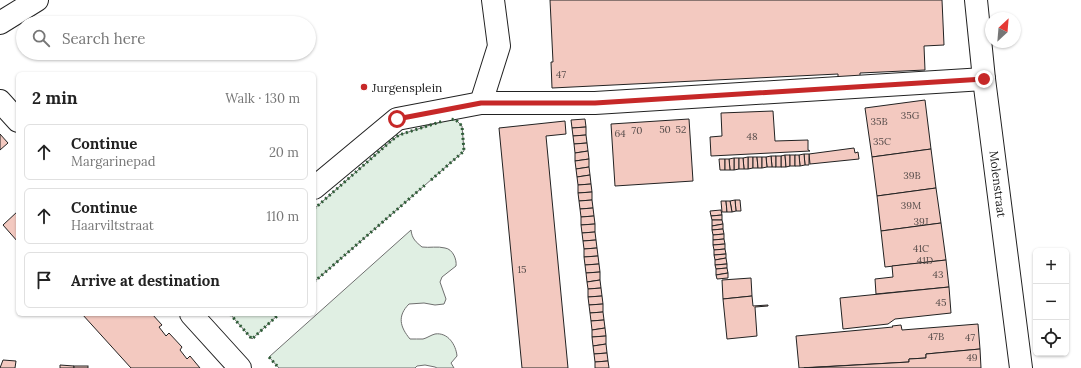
<!DOCTYPE html>
<meta charset="utf-8">
<style>
:root{--surface:#fff;--page:#f2f2f2;--text:#222;--muted:#767676;--line:#e0e0e0}
body{margin:0;font-family:Lora,serif;background:var(--page);color:var(--text)}
.controls{position:absolute;right:12px;bottom:12px;display:grid;overflow:hidden;border-radius:6px;box-shadow:0 1px 3px #0004}
.controls button{width:36px;height:36px;display:grid;place-items:center;padding:0;border:0;border-bottom:1px solid var(--line);background:var(--surface);color:var(--text);font:20px sans-serif}
.compass{position:absolute;left:985px;top:12px;width:36px;height:36px;border-radius:50%;background:var(--surface);box-shadow:0 1px 3px #0004;rotate:26deg}
.stop{position:absolute;width:12px;height:12px;margin:-9px;border:3px solid #c62828;border-radius:50%;background:#fff}
.stop.end{background:#c62828;border-color:#fff;box-shadow:0 1px 4px #0008}
.list{margin:0;padding:0;list-style:none}
h2{display:flex;justify-content:space-between;align-items:center;height:52px;margin:0;padding:0 16px;font-size:17px}
h2 small{font-size:13px;font-weight:400;color:var(--muted)}
.list li{display:grid;grid-template-columns:26px 1fr auto;gap:12px;align-items:center;box-sizing:border-box;height:56px;margin:0 8px 8px;padding:0 8px;border:1px solid var(--line);border-radius:6px}
.list b{display:block;font-size:15px;white-space:nowrap}
.list p{margin:0;font-size:13px;white-space:nowrap;color:var(--muted)}
.list em{font-size:13px;font-style:normal;color:var(--muted)}
.icon{flex:none;width:22px;height:22px;fill:none;stroke:currentColor;stroke-width:2;stroke-linecap:round;stroke-linejoin:round}
.map{position:relative;flex:none;width:1081px;height:368px;overflow:hidden}
.search{position:absolute;background:var(--surface);box-shadow:0 1px 3px #0004;left:16px;top:16px;width:300px;height:44px;display:flex;align-items:center;gap:10px;box-sizing:border-box;padding:0 14px;border-radius:22px;color:var(--muted);font-size:15px}
.panel{position:absolute;background:var(--surface);box-shadow:0 1px 3px #0004;left:16px;top:72px;width:300px;height:244px;border-radius:6px}
.map>svg:first-child{display:block}
.green{fill:#e0efe3;stroke:#6f6f6f}
.building{fill:#f3c9c0;stroke:#222}
.lines{fill:none;stroke-linecap:round;stroke-linejoin:round}
.minor-casing{stroke:#222;stroke-width:24}
.minor{stroke:#fff;stroke-width:22}
.hedge{stroke:#2f5e38;stroke-width:3;stroke-dasharray:2 3;stroke-linecap:butt}
.route{stroke:#c62828;stroke-width:5}
.poi-dot{fill:#c62828;stroke:#fff;stroke-width:1.5}
.labels{text-anchor:middle;dominant-baseline:central;stroke-width:3;stroke-linejoin:round;paint-order:stroke}
.number-label{font-size:10px;fill:#564c4a}
.poi-label{font-size:12px;fill:#222;stroke:#fff;text-anchor:start}
.street-label{font-size:12px;fill:#222;stroke:#fff}
</style>
<div class="map">
<svg width="1081" height="368" viewBox="0 0 1081 368">
<rect width="100%" height="100%" fill="#fff"/>
<g class="green">
<path d="M 449,119 L 456,120 L 462,126 L 464,151 L 314,282 L 314,209 L 391,141 L 399,135 Z"/>
<path d="M 411,230 C 412,239 416,242 422,247 C 429,248 438,246 445,248 C 453,249 457,260 456,266 L 442,277 L 440,282 L 446,299 L 444,304 L 435,305 L 424,303 L 409,304 C 397,316 400,327 410,339 C 414,339 419,339 423,339 C 427,338 431,335 435,334 C 448,332 456,345 457,356 L 451,363 L 454,368 L 437,368 L 435,367 L 425,365 L 417,366 L 415,368 L 279,368 L 269,357 Z"/>
<path d="M 230,314 L 279,314 L 252,339 Z"/>
</g>
<g class="building">
<path d="M 550,0 L 942,0 L 944,45 L 924,46 L 925,70 L 860,73 L 860,77 L 838,78 L 838,74 L 552,88 L 551,62 L 553,62 Z"/>
<path d="M 925,100 L 931,149 L 872,157 L 865,108 Z"/>
<path d="M 773,111 L 775,141 L 808,140 L 808,150 L 810,151 L 711,156 L 710,137 L 722,136 L 721,113 Z"/>
<path d="M 585,119 L 586,127 L 572,128 L 571,120 Z"/>
<path d="M 689,119 L 693,181 L 615,186 L 611,124 Z"/>
<path d="M 565,121 L 566,134 L 546,136 L 568,368 L 522,368 L 499,128 Z"/>
<path d="M 586,127 L 586,135 L 573,136 L 572,128 Z"/>
<path d="M 0,134 L 8,143 L 0,150 Z"/>
<path d="M 586,135 L 587,143 L 574,144 L 573,136 Z"/>
<path d="M 587,143 L 588,151 L 575,153 L 574,144 Z"/>
<path d="M 854,148 L 855,153 L 858,152 L 859,159 L 810,164 L 809,154 Z"/>
<path d="M 931,149 L 936,188 L 877,196 L 872,157 Z"/>
<path d="M 588,151 L 589,159 L 575,161 L 575,153 Z"/>
<path d="M 804,154 L 809,154 L 809,165 L 805,165 Z"/>
<path d="M 804,154 L 805,165 L 800,166 L 799,155 Z"/>
<path d="M 785,155 L 786,167 L 781,167 L 781,156 Z"/>
<path d="M 785,155 L 790,155 L 790,166 L 786,167 Z"/>
<rect x="790" y="155" width="5" height="11"/>
<path d="M 795,155 L 799,155 L 800,166 L 795,166 Z"/>
<path d="M 771,156 L 776,156 L 776,167 L 772,167 Z"/>
<path d="M 771,156 L 772,167 L 767,167 L 766,157 Z"/>
<rect x="776" y="156" width="5" height="11"/>
<path d="M 748,157 L 753,157 L 753,168 L 748,169 Z"/>
<path d="M 748,157 L 748,169 L 744,169 L 743,158 Z"/>
<path d="M 753,157 L 757,157 L 758,168 L 753,168 Z"/>
<path d="M 757,157 L 762,157 L 762,168 L 758,168 Z"/>
<path d="M 762,157 L 766,157 L 767,167 L 762,168 Z"/>
<path d="M 734,158 L 739,158 L 739,169 L 734,170 Z"/>
<path d="M 734,158 L 734,170 L 730,170 L 729,159 Z"/>
<path d="M 739,158 L 743,158 L 744,169 L 739,169 Z"/>
<path d="M 589,159 L 589,167 L 576,169 L 575,161 Z"/>
<path d="M 719,159 L 725,159 L 725,170 L 720,170 Z"/>
<path d="M 725,159 L 729,159 L 730,170 L 725,170 Z"/>
<path d="M 589,167 L 590,175 L 577,177 L 576,169 Z"/>
<path d="M 590,175 L 591,184 L 578,185 L 577,177 Z"/>
<path d="M 591,184 L 592,192 L 578,193 L 578,185 Z"/>
<path d="M 936,188 L 941,223 L 881,231 L 877,196 Z"/>
<path d="M 592,192 L 592,200 L 579,201 L 578,193 Z"/>
<path d="M 592,200 L 593,208 L 580,209 L 579,201 Z"/>
<path d="M 735,200 L 740,200 L 741,211 L 736,211 Z"/>
<path d="M 735,200 L 736,211 L 732,212 L 730,201 Z"/>
<path d="M 721,201 L 726,201 L 727,212 L 722,212 Z"/>
<path d="M 726,201 L 730,201 L 732,212 L 727,212 Z"/>
<path d="M 593,208 L 594,216 L 581,217 L 580,209 Z"/>
<path d="M 721,210 L 722,215 L 711,216 L 710,211 Z"/>
<path d="M 18,211 L 18,242 L 3,225 Z"/>
<path d="M 722,215 L 722,220 L 712,220 L 711,216 Z"/>
<path d="M 594,216 L 595,224 L 581,225 L 581,217 Z"/>
<path d="M 712,220 L 722,220 L 723,224 L 712,226 Z"/>
<path d="M 941,223 L 946,260 L 885,267 L 881,231 Z"/>
<path d="M 595,224 L 595,232 L 582,233 L 581,225 Z"/>
<path d="M 723,224 L 723,229 L 712,230 L 712,226 Z"/>
<path d="M 723,229 L 724,234 L 713,235 L 712,230 Z"/>
<path d="M 595,232 L 596,240 L 583,241 L 582,233 Z"/>
<path d="M 724,234 L 724,239 L 713,240 L 713,235 Z"/>
<path d="M 724,239 L 725,244 L 713,245 L 713,240 Z"/>
<path d="M 596,240 L 597,248 L 584,249 L 583,241 Z"/>
<path d="M 725,244 L 725,249 L 714,250 L 713,245 Z"/>
<path d="M 597,248 L 598,256 L 584,257 L 584,249 Z"/>
<path d="M 725,249 L 726,254 L 714,255 L 714,250 Z"/>
<path d="M 726,254 L 726,258 L 715,260 L 714,255 Z"/>
<path d="M 598,256 L 599,264 L 585,265 L 584,257 Z"/>
<path d="M 726,258 L 727,264 L 715,265 L 715,260 Z"/>
<path d="M 946,260 L 949,287 L 876,294 L 875,279 L 893,277 L 892,266 Z"/>
<path d="M 599,264 L 600,272 L 586,273 L 585,265 Z"/>
<path d="M 727,264 L 727,268 L 716,269 L 715,265 Z"/>
<path d="M 727,268 L 728,273 L 716,275 L 716,269 Z"/>
<path d="M 600,272 L 600,280 L 587,282 L 586,273 Z"/>
<path d="M 728,273 L 728,278 L 717,279 L 716,275 Z"/>
<path d="M 751,278 L 752,296 L 723,299 L 722,280 Z"/>
<path d="M 600,280 L 601,288 L 588,289 L 587,282 Z"/>
<path d="M 949,287 L 951,313 L 895,319 L 888,324 L 843,329 L 840,298 Z"/>
<path d="M 601,288 L 602,296 L 588,297 L 588,289 Z"/>
<path d="M 602,296 L 603,304 L 589,305 L 588,297 Z"/>
<path d="M 752,296 L 753,306 L 768,305 L 768,306 L 755,307 L 757,336 L 727,339 L 723,299 Z"/>
<path d="M 603,304 L 603,312 L 590,313 L 589,305 Z"/>
<path d="M 603,312 L 604,320 L 591,321 L 590,313 Z"/>
<path d="M 82,314 L 152,314 L 162,325 L 159,327 L 166,336 L 169,333 L 182,347 L 180,350 L 187,359 L 190,356 L 200,368 L 131,368 Z"/>
<path d="M 604,320 L 605,328 L 592,330 L 591,321 Z"/>
<path d="M 978,324 L 980,349 L 926,354 L 926,358 L 909,359 L 909,362 L 799,368 L 796,336 L 893,327 L 892,326 L 901,325 L 902,330 Z"/>
<path d="M 605,328 L 606,336 L 592,337 L 592,330 Z"/>
<path d="M 606,336 L 606,344 L 593,346 L 592,337 Z"/>
<path d="M 606,344 L 607,353 L 594,354 L 593,346 Z"/>
<path d="M 980,349 L 981,368 L 804,368 L 909,362 L 909,359 L 926,358 L 926,354 Z"/>
<path d="M 607,353 L 608,361 L 595,362 L 594,354 Z"/>
<path d="M 3,360 L 16,361 L 15,368 L 0,368 Z"/>
<path d="M 608,361 L 609,368 L 595,368 L 595,362 Z"/>
<path d="M 60,365 L 74,366 L 74,368 L 60,368 Z"/>
<rect x="74" y="366" width="14" height="2"/>
</g>
<g class="lines">
<g class="minor-casing">
<g id="minor">
<path d="M 976,0 L 984,79 L 1021,368"/>
<path d="M 0,23 L 37,0"/>
<path d="M 0,101 L 18,121"/>
<path d="M 481,103 L 499,46 L 493,0"/>
<path d="M 314,188 L 397,119 L 481,103 L 595,103 L 984,79"/>
<path d="M 191,314 L 240,368"/>
</g>
</g>
<use href="#minor" class="minor"/>
<g class="hedge">
<path d="M 431,180 L 464,151 L 462,126 L 456,120 L 450,119"/>
<path d="M 314,209 L 391,141 L 399,135 L 443,121"/>
<path d="M 314,282 L 425,185"/>
<path d="M 230,314 L 252,339 L 277,316"/>
<path d="M 269,357 L 279,368"/>
</g>
</g>
<g class="lines">
<path class="route" d="M 397,119 L 481,103 L 595,103 L 984,79"/>
</g>
<circle class="poi-dot" cx="364" cy="87" r="4"/>
<g class="labels">
<g class="number-label">
<text x="561" y="74">47</text>
<text x="910" y="115">35G</text>
<text x="879" y="121">35B</text>
<text x="665" y="129">50</text>
<text x="681" y="129">52</text>
<text x="637" y="130">70</text>
<text x="620" y="133">64</text>
<text x="752" y="136">48</text>
<text x="882" y="141">35C</text>
<text x="912" y="175">39B</text>
<text x="911" y="205">39M</text>
<text x="921" y="221">39J</text>
<text x="921" y="248">41C</text>
<text x="925" y="260">41D</text>
<text x="522" y="269">15</text>
<text x="938" y="274">43</text>
<text x="941" y="302">45</text>
<text x="936" y="336">47B</text>
<text x="970" y="337">47</text>
<text x="972" y="357">49</text>
</g>
<g class="poi-label">
<text x="372" y="87">Jurgensplein</text>
</g>
<g class="street-label">
<text transform="translate(998 184) rotate(83)">Molenstraat</text>
</g>
</g>
</svg>
<div class="controls">
<button>+</button>
<button>−</button>
<button><svg class="icon" aria-label="locate" viewBox="0 0 24 24"><circle cx="12" cy="12" r="6"/><path d="M12 2v4M12 18v4M2 12h4M18 12h4"/></svg></button>
</div>
<svg class="compass" viewBox="-18 -18 36 36"><path d="M0-13l5 13h-10z" fill="#e53935"/><path d="M0 13l5-13h-10z" fill="#767676"/></svg>
<div class="stop" style="left:397px;top:119px"></div>
<div class="stop end" style="left:984px;top:79px"></div>
<div class="search"><svg class="icon" aria-label="search" viewBox="0 0 24 24"><circle cx="10" cy="10" r="6"/><path d="M15 15l6 6"/></svg>Search here</div>
<section class="panel">
<h2>2 min<small>Walk · 130 m</small></h2>
<ul class="list">
<li><svg class="icon" aria-label="ahead" viewBox="0 0 24 24"><path d="M12 20V5M6 11l6-6 6 6"/></svg><div><b>Continue</b><p>Margarinepad</p></div><em>20 m</em></li>
<li><svg class="icon" aria-label="ahead" viewBox="0 0 24 24"><path d="M12 20V5M6 11l6-6 6 6"/></svg><div><b>Continue</b><p>Haarviltstraat</p></div><em>110 m</em></li>
<li><svg class="icon" aria-label="arrive" viewBox="0 0 24 24"><path d="M6 21V4h12l-3 4 3 4H6"/></svg><div><b>Arrive at destination</b></div></li>
</ul>
</section>
</div>
